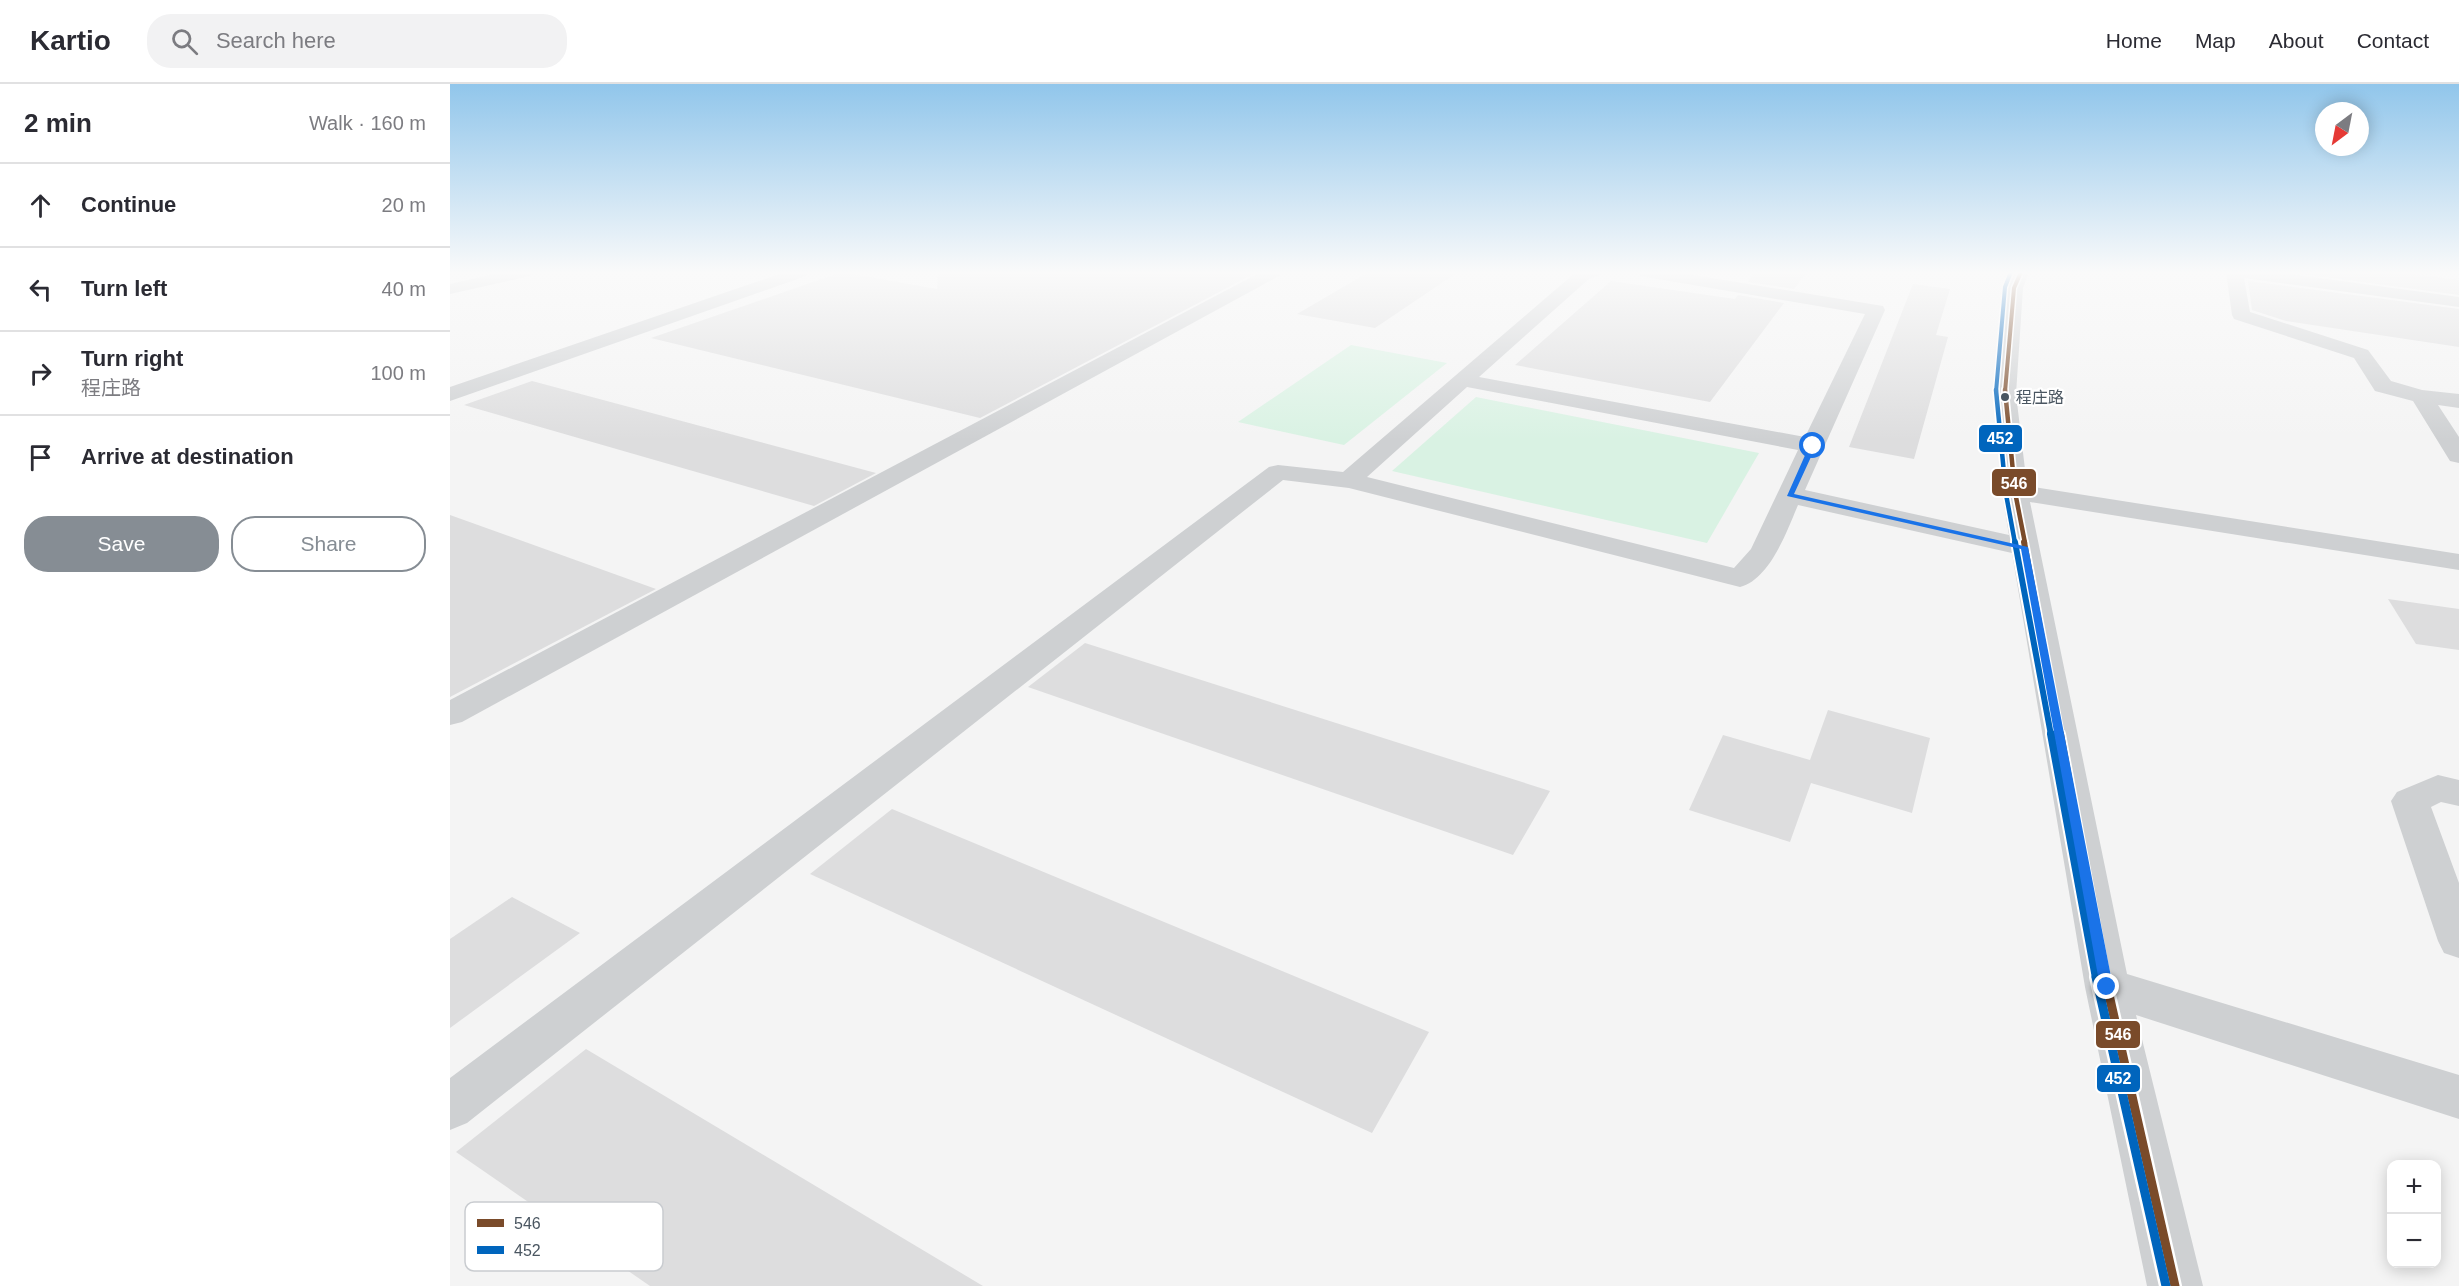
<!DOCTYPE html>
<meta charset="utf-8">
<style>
:root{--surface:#fff;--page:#f2f2f3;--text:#2b2b33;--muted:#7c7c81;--line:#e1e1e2;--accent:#868d94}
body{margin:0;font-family:Helvetica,"Noto Sans SC",sans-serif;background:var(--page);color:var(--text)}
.controls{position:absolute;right:18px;bottom:18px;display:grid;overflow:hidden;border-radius:12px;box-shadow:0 3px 15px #0003}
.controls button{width:54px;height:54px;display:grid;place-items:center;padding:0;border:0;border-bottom:2px solid var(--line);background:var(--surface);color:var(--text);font:30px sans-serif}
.compass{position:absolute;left:1865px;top:18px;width:54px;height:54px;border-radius:50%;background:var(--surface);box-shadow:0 3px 15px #0003;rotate:212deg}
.stop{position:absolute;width:18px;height:18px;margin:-14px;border:4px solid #1a73e8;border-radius:50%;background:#fff}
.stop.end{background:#1a73e8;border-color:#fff;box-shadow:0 2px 6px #0008}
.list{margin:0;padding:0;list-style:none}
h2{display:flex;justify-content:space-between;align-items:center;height:78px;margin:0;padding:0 24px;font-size:26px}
h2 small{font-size:20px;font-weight:400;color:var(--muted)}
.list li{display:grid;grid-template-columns:39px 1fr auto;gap:18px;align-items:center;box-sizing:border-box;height:84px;padding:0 24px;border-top:2px solid var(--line)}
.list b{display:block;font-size:22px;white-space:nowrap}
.list p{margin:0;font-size:20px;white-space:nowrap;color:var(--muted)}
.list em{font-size:20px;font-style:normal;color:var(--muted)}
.actions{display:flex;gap:12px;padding:18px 24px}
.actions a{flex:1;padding:14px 0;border:2px solid var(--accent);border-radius:24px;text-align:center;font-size:21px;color:var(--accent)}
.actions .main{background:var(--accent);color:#fff}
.icon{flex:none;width:33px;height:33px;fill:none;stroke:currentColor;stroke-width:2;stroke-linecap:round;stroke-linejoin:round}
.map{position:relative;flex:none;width:2009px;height:1202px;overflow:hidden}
header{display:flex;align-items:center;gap:36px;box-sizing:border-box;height:84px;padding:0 30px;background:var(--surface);border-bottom:2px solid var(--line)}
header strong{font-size:28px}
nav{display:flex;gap:33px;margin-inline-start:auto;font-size:21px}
.search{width:420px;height:54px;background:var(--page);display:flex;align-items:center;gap:15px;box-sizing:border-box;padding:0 21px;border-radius:24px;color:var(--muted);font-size:22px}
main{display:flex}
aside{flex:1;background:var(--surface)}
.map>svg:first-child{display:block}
.green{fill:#d9f2e3}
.building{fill:#ddddde}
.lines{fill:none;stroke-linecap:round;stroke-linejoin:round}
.minor{fill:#ced0d2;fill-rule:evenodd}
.bus-1-far4-casing{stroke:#fff;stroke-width:7}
.bus-1-far3-casing{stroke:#fff;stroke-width:8}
.bus-1-far2-casing{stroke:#fff;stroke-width:10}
.bus-1-far1-casing{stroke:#fff;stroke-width:12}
.bus-1-casing{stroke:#fff;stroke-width:14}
.bus-2-far4-casing{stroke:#fff;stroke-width:7}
.bus-2-far3-casing{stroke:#fff;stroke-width:8}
.bus-2-far2-casing{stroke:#fff;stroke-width:10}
.bus-2-far1-casing{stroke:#fff;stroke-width:12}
.bus-2-casing{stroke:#fff;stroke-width:14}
.bus-1-far4{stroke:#7a4b2a;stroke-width:4}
.bus-1-far3{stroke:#7a4b2a;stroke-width:4.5}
.bus-1-far2{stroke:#7a4b2a;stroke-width:6}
.bus-1-far1{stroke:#7a4b2a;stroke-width:8}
.bus-1{stroke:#7a4b2a;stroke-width:9}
.bus-2-far4{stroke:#0065bd;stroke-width:4}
.bus-2-far3{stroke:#0065bd;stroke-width:4.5}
.bus-2-far2{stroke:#0065bd;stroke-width:6}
.bus-2-far1{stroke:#0065bd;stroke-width:8}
.bus-2{stroke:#0065bd;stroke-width:9}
.route{fill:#1a73e8}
.bus-dot{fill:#4a5661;stroke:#fff;stroke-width:2}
.labels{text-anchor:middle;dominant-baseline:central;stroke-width:4.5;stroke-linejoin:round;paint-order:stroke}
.far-bus-label{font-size:16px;fill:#4a5661;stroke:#fff;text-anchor:start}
.key{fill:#fff;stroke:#c9ccd0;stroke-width:1.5}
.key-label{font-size:16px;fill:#4a5661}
.line-badge{stroke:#fff;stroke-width:2}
.badge-label{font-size:16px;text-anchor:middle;font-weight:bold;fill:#fff}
</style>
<header>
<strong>Kartio</strong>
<div class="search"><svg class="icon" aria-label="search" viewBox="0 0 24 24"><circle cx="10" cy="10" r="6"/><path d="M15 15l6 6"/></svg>Search here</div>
<nav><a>Home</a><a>Map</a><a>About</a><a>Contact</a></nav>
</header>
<main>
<aside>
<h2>2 min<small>Walk · 160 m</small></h2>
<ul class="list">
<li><svg class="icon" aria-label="ahead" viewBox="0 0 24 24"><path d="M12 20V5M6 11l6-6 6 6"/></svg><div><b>Continue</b></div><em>20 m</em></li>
<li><svg class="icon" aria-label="left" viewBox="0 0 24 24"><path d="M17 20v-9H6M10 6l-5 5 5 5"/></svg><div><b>Turn left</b></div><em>40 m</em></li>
<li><svg class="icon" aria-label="right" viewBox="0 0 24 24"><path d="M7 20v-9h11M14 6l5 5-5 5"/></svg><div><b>Turn right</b><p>程庄路</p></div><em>100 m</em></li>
<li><svg class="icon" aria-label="arrive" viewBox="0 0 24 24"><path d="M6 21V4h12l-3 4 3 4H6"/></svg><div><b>Arrive at destination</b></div></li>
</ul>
<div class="actions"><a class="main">Save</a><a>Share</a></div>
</aside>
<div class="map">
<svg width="2009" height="1202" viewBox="0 0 2009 1202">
<rect width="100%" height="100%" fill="#f4f4f4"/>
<g class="green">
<path d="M 901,261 L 997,279 L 894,361 L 788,338 Z"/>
<path d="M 1026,313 L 1309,369 L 1257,459 L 942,387 Z"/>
</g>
<g class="building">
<path d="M 392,188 L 487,205 L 488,188 L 807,188 L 530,334 L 201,254 Z"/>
<path d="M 919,188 L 1008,188 L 925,244 L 847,230 Z"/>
<path d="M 1306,188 L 1357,188 L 1344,205 L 1298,198 Z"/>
<path d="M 1838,188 L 1948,188 L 2009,196 L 2009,211 Z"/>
<path d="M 1161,197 L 1285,215 L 1288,211 L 1334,219 L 1260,318 L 1065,281 Z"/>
<path d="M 1798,197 L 2009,225 L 2009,263 L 1836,237 L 1802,226 Z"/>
<path d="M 1463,200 L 1500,205 L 1486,251 L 1498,253 L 1464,375 L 1399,363 Z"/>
<path d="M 82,297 L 426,389 L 364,422 L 14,321 Z"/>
<path d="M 0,431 L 206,505 L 0,613 Z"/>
<path d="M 1938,515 L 2009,525 L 2009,566 L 1966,560 Z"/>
<path d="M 635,559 L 1100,707 L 1063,771 L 578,603 Z"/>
<path d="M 1378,626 L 1480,654 L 1462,729 L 1361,699 L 1340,758 L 1239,726 L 1273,651 L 1360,676 Z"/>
<path d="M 442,725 L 979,948 L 922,1049 L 360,790 Z"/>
<path d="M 62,813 L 130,849 L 0,944 L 0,855 Z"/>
<path d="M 136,965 L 533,1202 L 200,1202 L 6,1068 Z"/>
</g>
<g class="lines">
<g class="minor">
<path d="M 53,188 L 83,188 L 80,192 L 0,210 L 0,200 Z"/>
<path d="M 335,188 L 359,188 L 356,192 L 0,317 L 0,303 Z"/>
<path d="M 811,188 L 832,188 L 829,192 L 12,638 L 0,641 L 0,616 Z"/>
<path d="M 1126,188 L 1152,188 L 1149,192 L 1140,194 L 1029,293 L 1355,353 L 1415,230 L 1196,193 L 1190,192 L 1187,188 L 1225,188 L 1433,222 L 1435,226 L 1355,406 L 1559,451 L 1552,408 L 1544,310 L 1555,204 L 1563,188 L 1579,188 L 1573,204 L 1566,310 L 1577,402 L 2009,470 L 2009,486 L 1580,418 L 1677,890 L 2009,991 L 2009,1035 L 1686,931 L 1753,1202 L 1697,1202 L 1635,903 L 1562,469 L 1348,421 C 1337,447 1320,495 1290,503 L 899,404 L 833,396 L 17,1039 L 0,1046 L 0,994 L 819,383 L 828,381 L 893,388 ZM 1017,303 L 1348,366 L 1301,465 L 1284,484 L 917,393 Z"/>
<path d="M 1776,188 L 1825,188 L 2009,213 L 2009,223 L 1794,194 L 1800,228 L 1918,266 L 1941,297 L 1972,306 L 2009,310 L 2009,324 L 1988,321 L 2009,353 L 2009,379 L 2000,377 L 1963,317 L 1925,307 L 1904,274 L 1784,235 L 1782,231 Z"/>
<path d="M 1988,691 L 2009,696 L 2009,722 L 1991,718 L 1981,723 L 2009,799 L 2009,874 L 1994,869 L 1988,857 L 1941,717 L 1947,708 Z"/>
</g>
<g class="bus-1-far4-casing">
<path id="bus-1-far4" d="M 1555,308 L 1564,204 L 1571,188"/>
</g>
<g class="bus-1-far3-casing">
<path id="bus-1-far3" d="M 1555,306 L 1565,408 L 1575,459"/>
</g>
<g class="bus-1-far2-casing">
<path id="bus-1-far2" d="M 1574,458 L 1610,651"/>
</g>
<g class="bus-1-far1-casing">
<path id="bus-1-far1" d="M 1610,650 L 1655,894"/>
</g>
<g class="bus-1-casing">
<path id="bus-1" d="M 1655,893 L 1725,1202"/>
</g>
<g class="bus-2-far4-casing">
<path id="bus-2-far4" d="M 1546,308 L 1555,203 L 1561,188"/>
</g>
<g class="bus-2-far3-casing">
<path id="bus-2-far3" d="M 1546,306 L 1556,410 L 1565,459"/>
</g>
<g class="bus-2-far2-casing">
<path id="bus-2-far2" d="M 1565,458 L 1601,651"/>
</g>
<g class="bus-2-far1-casing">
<path id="bus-2-far1" d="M 1601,650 L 1646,894"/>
</g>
<g class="bus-2-casing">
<path id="bus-2" d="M 1646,893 L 1716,1202"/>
</g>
<use href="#bus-1-far4" class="bus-1-far4"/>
<use href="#bus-1-far3" class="bus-1-far3"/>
<use href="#bus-1-far2" class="bus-1-far2"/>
<use href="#bus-1-far1" class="bus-1-far1"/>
<use href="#bus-1" class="bus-1"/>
<use href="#bus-2-far4" class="bus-2-far4"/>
<use href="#bus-2-far3" class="bus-2-far3"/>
<use href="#bus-2-far2" class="bus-2-far2"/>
<use href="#bus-2-far1" class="bus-2-far1"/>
<use href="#bus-2" class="bus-2"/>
</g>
<linearGradient id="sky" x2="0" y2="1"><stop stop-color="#91c6eb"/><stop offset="0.53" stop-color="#fafafa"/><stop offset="1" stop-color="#fafafa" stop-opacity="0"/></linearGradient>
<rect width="2009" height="356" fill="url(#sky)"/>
<path class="route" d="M 1360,360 L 1366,362 L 1344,410 L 1578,463 L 1663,903 L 1661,907 L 1652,907 L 1650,903 L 1571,465 L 1337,412 Z"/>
<circle class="bus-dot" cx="1555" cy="313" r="5"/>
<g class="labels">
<g class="far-bus-label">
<text x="1566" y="313">程庄路</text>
</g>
</g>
<rect x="15" y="1118" width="198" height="69" rx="9" class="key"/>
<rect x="27" y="1135" width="27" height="8" fill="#7a4b2a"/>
<rect x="27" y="1162" width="27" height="8" fill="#0065bd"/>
<g class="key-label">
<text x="64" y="1145">546</text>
<text x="64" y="1172">452</text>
</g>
<g class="line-badge">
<rect x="1528" y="340" width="45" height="29" rx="6" fill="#0065bd"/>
<rect x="1541" y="384" width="46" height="29" rx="6" fill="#7a4b2a"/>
<rect x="1645" y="936" width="46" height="29" rx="6" fill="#7a4b2a"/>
<rect x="1646" y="980" width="45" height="29" rx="6" fill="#0065bd"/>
</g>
<g class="badge-label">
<text x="1550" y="360">452</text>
<text x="1564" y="405">546</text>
<text x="1668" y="956">546</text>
<text x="1668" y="1000">452</text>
</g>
</svg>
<div class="controls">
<button>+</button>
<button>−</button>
</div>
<svg class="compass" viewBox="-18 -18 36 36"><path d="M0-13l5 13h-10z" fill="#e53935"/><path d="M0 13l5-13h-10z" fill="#7c7c81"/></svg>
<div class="stop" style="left:1363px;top:362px"></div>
<div class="stop end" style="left:1657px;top:903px"></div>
</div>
</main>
